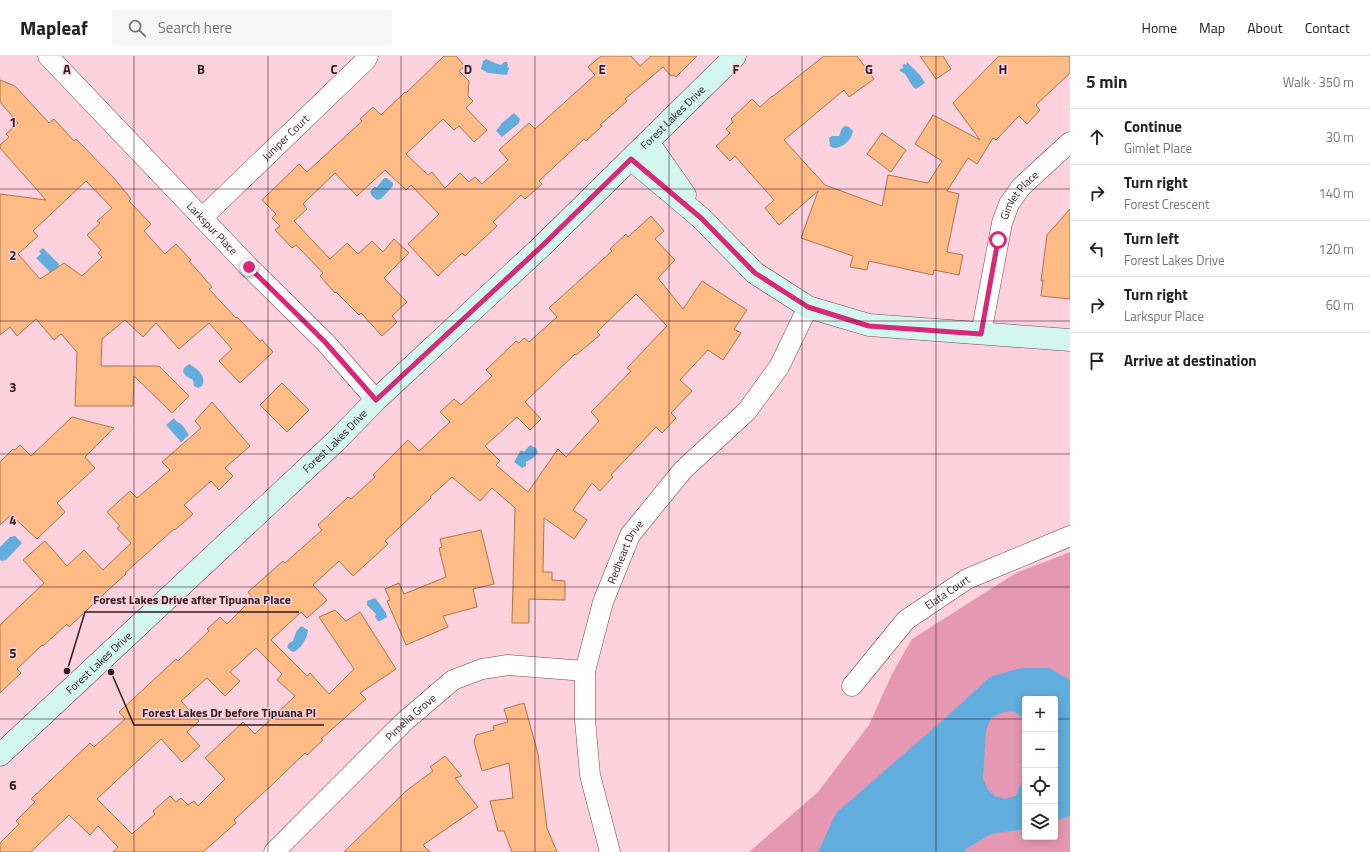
<!DOCTYPE html>
<meta charset="utf-8">
<style>
:root{--surface:#fff;--page:#f6f6f6;--text:#222;--muted:#767676;--line:#e0e0e0}
body{margin:0;font-family:"Titillium Web",sans-serif;background:var(--page);color:var(--text)}
.controls{position:absolute;right:12px;bottom:12px;display:grid;overflow:hidden;border-radius:4px;box-shadow:0 2px 10px #0003}
.controls button{width:36px;height:36px;display:grid;place-items:center;padding:0;border:0;border-bottom:1px solid var(--line);background:var(--surface);color:var(--text);font:20px sans-serif}
.stop{position:absolute;width:12px;height:12px;margin:-9px;border:3px solid #db2777;border-radius:50%;background:#fff}
.stop.end{background:#db2777;border-color:#fff;box-shadow:0 1px 4px #0008}
.list{margin:0;padding:0;list-style:none}
h2{display:flex;justify-content:space-between;align-items:center;height:52px;margin:0;padding:0 16px;font-size:17px}
h2 small{font-size:13px;font-weight:400;color:var(--muted)}
.list li{display:grid;grid-template-columns:26px 1fr auto;gap:12px;align-items:center;box-sizing:border-box;height:56px;padding:0 16px;border-top:1px solid var(--line)}
.list b{display:block;font-size:15px;white-space:nowrap}
.list p{margin:0;font-size:13px;white-space:nowrap;color:var(--muted)}
.list em{font-size:13px;font-style:normal;color:var(--muted)}
.icon{flex:none;width:22px;height:22px;fill:none;stroke:currentColor;stroke-width:2;stroke-linecap:round;stroke-linejoin:round}
.map{position:relative;flex:none;width:1070px;height:796px;overflow:hidden}
header{display:flex;align-items:center;gap:24px;box-sizing:border-box;height:56px;padding:0 20px;background:var(--surface);border-bottom:1px solid var(--line)}
header strong{font-size:19px}
nav{display:flex;gap:22px;margin-inline-start:auto;font-size:14px}
.search{width:280px;height:36px;background:var(--page);display:flex;align-items:center;gap:10px;box-sizing:border-box;padding:0 14px;border-radius:4px;color:var(--muted);font-size:15px}
main{display:flex}
aside{flex:1;background:var(--surface)}
.map>svg:first-child{display:block}
.green{fill:#e598b1;fill-rule:evenodd}
.water{fill:#61addd}
.building{fill:#febb86;stroke:#a9764d;fill-rule:evenodd}
.lines{fill:none;stroke-linecap:round;stroke-linejoin:round}
.street-casing{stroke:#7d4256;stroke-width:21}
.secondary-casing{stroke:#7d4256;stroke-width:23}
.street{stroke:#fff;stroke-width:20}
.secondary{stroke:#d3f6ef;stroke-width:22}
.route{stroke:#db2777;stroke-width:5}
.grid{fill:none;stroke:#311821;stroke-width:1;stroke-opacity:0.55}
.labels{text-anchor:middle;dominant-baseline:central;stroke-width:3;stroke-linejoin:round;paint-order:stroke}
.street-label{font-size:11px;fill:#311821;stroke:#fdd2de}
.grid-label{font-size:13px;text-anchor:middle;font-weight:bold;fill:#311821;stroke:#fdd2de;stroke-width:3;stroke-linejoin:round;paint-order:stroke}
.leader{fill:none;stroke:#311821;stroke-width:1.5}
.callout-dot{fill:#311821;stroke:#fdd2de;stroke-width:1.5}
.callout-label{font-size:12px;text-anchor:middle;font-weight:bold;fill:#311821;stroke:#fdd2de;stroke-width:3;stroke-linejoin:round;paint-order:stroke}
</style>
<header>
<strong>Mapleaf</strong>
<div class="search"><svg class="icon" aria-label="search" viewBox="0 0 24 24"><circle cx="10" cy="10" r="6"/><path d="M15 15l6 6"/></svg>Search here</div>
<nav><a>Home</a><a>Map</a><a>About</a><a>Contact</a></nav>
</header>
<main>
<div class="map">
<svg width="1070" height="796" viewBox="0 0 1070 796">
<rect width="100%" height="100%" fill="#fdd2de"/>
<path class="green" d="M 1070,496 L 1070,796 L 749,796 L 818,736 L 869,669 L 892,618 L 912,583 L 1016,517 ZM 1025,643 L 1055,643 L 1055,781 L 1025,781 Z"/>
<g class="water">
<path d="M 486,3 L 495,7 L 501,9 L 504,6 L 507,6 L 508,9 L 507,11 L 509,12 L 507,19 L 488,17 L 481,13 L 483,5 Z"/>
<path d="M 907,6 L 920,19 L 925,27 L 916,33 L 913,31 L 905,18 L 900,15 L 900,13 L 904,12 L 902,10 L 904,8 L 906,9 Z"/>
<path d="M 514,57 L 520,63 L 519,67 L 502,81 L 496,75 L 502,67 Z"/>
<path d="M 845,70 L 849,71 L 853,75 C 851,85 843,92 833,92 L 830,90 L 829,82 L 832,80 L 839,80 L 842,72 Z"/>
<path d="M 384,122 L 387,122 L 393,127 L 393,130 L 381,143 L 377,144 L 372,140 L 370,136 L 374,131 L 377,131 Z"/>
<path d="M 43,192 L 59,208 L 57,214 L 52,218 L 36,202 L 41,198 L 39,195 Z"/>
<path d="M 189,308 C 198,313 207,320 202,330 L 198,332 L 194,330 L 193,324 L 186,320 L 183,316 L 184,312 Z"/>
<path d="M 174,362 L 177,366 C 184,368 185,374 189,379 L 181,386 L 166,369 Z"/>
<path d="M 530,389 L 536,392 L 538,397 L 533,402 L 526,406 L 526,410 L 522,412 L 514,406 L 521,394 L 524,396 Z"/>
<path d="M 15,480 L 22,487 L 6,504 L 2,505 L 0,504 L 0,491 L 10,481 Z"/>
<path d="M 375,542 L 379,547 L 386,557 L 387,561 L 380,565 L 378,565 L 375,561 L 376,558 L 367,549 L 367,545 Z"/>
<path d="M 301,570 L 308,574 C 307,583 302,591 294,596 L 291,595 L 287,591 L 289,587 L 293,585 L 296,576 Z"/>
<path d="M 1021,612 L 1049,612 L 1070,624 L 1070,760 L 1055,765 L 1055,643 L 1025,643 L 1025,664 C 1013,651 1005,655 991,662 L 986,674 L 983,723 L 988,734 L 995,740 L 1006,743 L 1016,740 L 1025,717 L 1025,773 L 991,778 L 966,793 L 965,796 L 818,796 L 836,757 L 943,664 L 990,621 Z"/>
</g>
<g class="building">
<path d="M 444,0 L 456,0 L 465,10 L 459,15 L 469,25 L 468,40 L 473,45 L 466,52 L 487,74 L 474,86 L 459,70 L 454,74 L 443,63 L 406,98 L 428,119 L 432,116 L 445,132 L 460,117 L 469,126 L 475,121 L 482,128 L 508,104 L 499,94 L 529,67 L 535,73 L 595,19 L 588,11 L 601,0 L 631,0 L 640,10 L 651,0 L 697,0 L 676,21 L 673,19 L 671,20 L 663,11 L 625,43 L 627,45 L 600,69 L 602,70 L 586,85 L 584,83 L 539,125 L 542,128 L 525,143 L 521,139 L 493,166 L 497,170 L 465,200 L 462,197 L 438,220 L 408,188 L 439,158 L 411,129 L 406,134 L 385,114 L 357,140 L 335,117 L 303,148 L 307,153 L 294,165 L 330,203 L 347,187 L 358,198 L 372,185 L 383,196 L 394,183 L 409,197 L 384,222 L 407,246 L 392,260 L 397,266 L 382,280 L 361,257 L 359,259 L 336,236 L 335,237 L 320,220 L 323,217 L 296,189 L 292,192 L 275,174 L 280,170 L 272,162 L 276,158 L 262,144 L 299,108 L 307,116 L 362,65 L 360,63 L 373,51 L 381,59 L 405,36 L 406,37 Z"/>
<path d="M 824,0 L 857,0 L 874,23 L 849,41 L 844,34 L 784,84 L 825,129 L 882,150 L 888,119 L 928,127 L 942,105 L 915,88 L 933,59 L 980,84 L 953,47 L 999,0 L 1070,0 L 1070,17 L 1036,49 L 1040,54 L 1027,68 L 1019,60 L 996,84 L 993,82 L 977,108 L 968,102 L 947,135 L 959,138 L 947,196 L 963,199 L 959,219 L 934,214 L 933,219 L 869,205 L 867,214 L 850,211 L 853,200 L 801,182 L 818,135 L 779,169 L 765,152 L 774,144 L 735,100 L 730,105 L 716,90 L 730,77 L 726,73 L 733,66 L 731,63 L 752,43 L 760,51 L 772,40 L 772,41 Z"/>
<path d="M 920,0 L 943,0 L 951,13 L 936,23 Z"/>
<path d="M 0,24 L 15,30 L 49,67 L 54,63 L 74,85 L 76,83 L 114,122 L 131,143 L 129,145 L 151,168 L 144,175 L 165,198 L 176,188 L 191,204 L 189,205 L 212,231 L 209,233 L 236,262 L 237,261 L 260,285 L 262,284 L 273,296 L 240,327 L 219,305 L 232,293 L 209,267 L 179,293 L 156,267 L 143,281 L 125,264 L 102,283 L 101,310 L 159,310 L 189,340 L 172,357 L 134,320 L 133,350 L 75,350 L 77,296 L 61,278 L 54,284 L 36,263 L 17,280 L 10,271 L 0,279 L 0,138 L 46,144 L 0,92 L 0,89 L 9,81 L 6,78 L 18,67 L 0,46 ZM 86,125 L 112,152 L 97,165 L 100,167 L 87,179 L 101,194 L 98,197 L 102,201 L 82,220 L 64,207 L 40,223 L 18,198 L 38,180 L 33,175 Z"/>
<path d="M 882,77 L 906,94 L 891,116 L 867,98 Z"/>
<path d="M 1070,153 L 1070,243 L 1041,240 L 1043,224 L 1041,225 L 1047,179 Z"/>
<path d="M 651,160 L 664,175 L 655,183 L 675,204 L 658,222 L 683,253 L 702,225 L 747,254 L 734,273 L 741,277 L 723,304 L 708,294 L 680,324 L 692,335 L 671,357 L 676,362 L 662,377 L 656,371 L 611,419 L 613,421 L 600,435 L 592,427 L 573,454 L 587,464 L 574,483 L 544,462 L 543,516 L 552,516 L 552,524 L 565,525 L 565,544 L 529,543 L 529,567 L 512,567 L 515,452 L 492,432 L 480,445 L 452,421 L 430,441 L 431,442 L 385,485 L 388,488 L 353,520 L 339,505 L 313,529 L 327,544 L 307,562 L 301,556 L 271,584 L 307,620 L 310,617 L 329,638 L 354,613 L 319,561 L 335,554 L 346,565 L 360,556 L 396,613 L 360,637 L 366,643 L 321,683 L 323,684 L 307,699 L 305,697 L 274,727 L 234,764 L 236,767 L 203,796 L 113,796 L 118,791 L 98,770 L 90,779 L 69,759 L 31,796 L 0,796 L 0,787 L 19,768 L 16,765 L 35,746 L 31,743 L 90,687 L 94,691 L 125,663 L 119,656 L 176,603 L 178,605 L 209,575 L 207,573 L 220,561 L 227,568 L 253,542 L 248,536 L 283,505 L 285,507 L 322,474 L 318,469 L 348,441 L 351,443 L 375,421 L 373,419 L 408,384 L 419,395 L 450,366 L 440,356 L 454,343 L 461,349 L 492,320 L 486,314 L 516,285 L 519,287 L 524,282 L 529,286 L 557,261 L 549,252 L 612,195 L 610,193 L 626,178 L 628,181 ZM 636,238 L 667,270 L 627,312 L 631,315 L 591,356 L 599,365 L 566,401 L 558,393 L 528,436 L 496,409 L 500,405 L 485,390 L 517,361 L 530,374 L 541,363 L 525,346 L 575,298 L 576,299 L 600,279 L 597,276 ZM 256,592 L 282,618 L 277,624 L 295,640 L 255,678 L 243,666 L 205,702 L 225,723 L 198,750 L 194,745 L 188,749 L 181,742 L 176,746 L 170,740 L 153,755 L 155,758 L 132,778 L 97,743 L 161,683 L 182,706 L 200,690 L 187,676 L 199,665 L 181,645 L 207,622 L 225,640 L 240,625 L 230,616 Z"/>
<path d="M 282,327 L 309,354 L 287,376 L 260,349 Z"/>
<path d="M 212,346 L 250,390 L 225,412 L 233,420 L 219,434 L 211,425 L 184,449 L 193,458 L 175,474 L 174,473 L 125,517 L 126,518 L 106,536 L 69,571 L 67,568 L 43,590 L 42,589 L 17,613 L 21,617 L 0,637 L 0,569 L 44,527 L 23,504 L 45,485 L 67,510 L 84,494 L 103,514 L 131,487 L 117,472 L 120,470 L 107,456 L 130,435 L 137,442 L 170,414 L 162,406 L 201,372 L 195,365 Z"/>
<path d="M 72,361 L 114,372 L 85,401 L 95,412 L 57,447 L 65,456 L 37,483 L 11,459 L 0,469 L 0,406 L 13,393 L 15,394 L 20,389 L 31,400 Z"/>
<path d="M 481,474 L 494,528 L 473,533 L 477,551 L 443,560 L 448,571 L 406,589 L 387,545 L 390,544 L 385,533 L 399,527 L 404,538 L 446,521 L 439,492 L 442,491 L 440,483 Z"/>
<path d="M 524,647 L 538,698 L 547,772 L 557,796 L 512,796 L 504,775 L 498,775 L 490,745 L 513,742 L 509,707 L 482,715 L 474,686 L 476,679 L 494,674 L 493,670 L 508,666 L 504,653 Z"/>
<path d="M 445,700 L 462,720 L 455,722 L 478,751 L 423,789 L 430,796 L 344,796 L 406,735 L 433,715 L 430,711 Z"/>
</g>
<g class="lines">
<g class="street-casing">
<g id="street">
<path id="s1" d="M 48,0 L 249,211 L 325,286 L 376,344"/>
<path id="s2" d="M 202,162 L 366,4 L 368,0"/>
<path id="s3" d="M 981,278 L 1002,167 L 1009,148 L 1021,131 L 1070,86"/>
<path id="s4" d="M 852,630 L 906,564 L 967,523 L 1070,480"/>
<path id="s5" d="M 274,796 L 405,665 L 453,624 L 482,613 L 508,609 L 585,615"/>
<path id="s6" d="M 610,796 L 590,719 L 585,664 L 585,615 L 603,546 L 630,479 L 683,414 L 747,355 L 779,311 L 808,251"/>
</g>
</g>
<g class="secondary-casing">
<g id="secondary">
<path d="M 648,86 L 685,139"/>
<path d="M 631,103 L 701,162 L 755,217 L 808,251 L 869,269 L 1070,284"/>
<path id="s7" d="M 0,699 L 336,385 L 376,344 L 543,189 L 735,0"/>
</g>
</g>
<use href="#street" class="street"/>
<use href="#secondary" class="secondary"/>
</g>
<g class="lines">
<path class="route" d="M 249,211 L 325,286 L 376,344 L 543,189 L 631,103 L 701,162 L 755,217 L 808,251 L 869,270 L 981,278 L 998,184"/>
</g>
<path class="grid" d="M 134,0 L 134,796M 268,0 L 268,796M 401,0 L 401,796M 535,0 L 535,796M 669,0 L 669,796M 802,0 L 802,796M 936,0 L 936,796M 0,133 L 1070,133M 0,265 L 1070,265M 0,398 L 1070,398M 0,531 L 1070,531M 0,663 L 1025,663M 1055,663 L 1070,663"/>
<g class="labels">
<g class="street-label">
<text stroke="none"><textPath href="#s7" startOffset="927">Forest Lakes Drive</textPath></text>
<text stroke="none"><textPath href="#s2" startOffset="116">Juniper Court</textPath></text>
<text stroke="none"><textPath href="#s3" startOffset="146">Gimlet Place</textPath></text>
<text stroke="none"><textPath href="#s1" startOffset="238">Larkspur Place</textPath></text>
<text stroke="none"><textPath href="#s7" startOffset="459">Forest Lakes Drive</textPath></text>
<text stroke="none"><textPath href="#s6" startOffset="310">Redheart Drive</textPath></text>
<text stroke="none"><textPath href="#s4" startOffset="135">Elata Court</textPath></text>
<text stroke="none"><textPath href="#s7" startOffset="135">Forest Lakes Drive</textPath></text>
<text stroke="none"><textPath href="#s5" startOffset="192">Pimelia Grove</textPath></text>
</g>
</g>
<g class="grid-label">
<text x="67" y="18">A</text>
<text x="201" y="18">B</text>
<text x="334" y="18">C</text>
<text x="468" y="18">D</text>
<text x="602" y="18">E</text>
<text x="736" y="18">F</text>
<text x="869" y="18">G</text>
<text x="1003" y="18">H</text>
<text x="13" y="71">1</text>
<text x="13" y="204">2</text>
<text x="13" y="336">3</text>
<text x="13" y="469">4</text>
<text x="13" y="602">5</text>
<text x="13" y="734">6</text>
</g>
<path class="leader" d="M67 615L85 556H299M111 616L134 669H324"/>
<g class="callout-dot">
<circle cx="67" cy="615" r="4"/>
<circle cx="111" cy="616" r="4"/>
</g>
<g class="callout-label">
<text x="192" y="548">Forest Lakes Drive after Tipuana Place</text>
<text x="229" y="661">Forest Lakes Dr before Tipuana Pl</text>
</g>
</svg>
<div class="controls">
<button>+</button>
<button>−</button>
<button><svg class="icon" aria-label="locate" viewBox="0 0 24 24"><circle cx="12" cy="12" r="6"/><path d="M12 2v4M12 18v4M2 12h4M18 12h4"/></svg></button>
<button><svg class="icon" aria-label="layers" viewBox="0 0 24 24"><path d="M12 4l9 5-9 5-9-5zM3 14l9 5 9-5"/></svg></button>
</div>
<div class="stop" style="left:998px;top:184px"></div>
<div class="stop end" style="left:249px;top:211px"></div>
</div>
<aside>
<h2>5 min<small>Walk · 350 m</small></h2>
<ul class="list">
<li><svg class="icon" aria-label="ahead" viewBox="0 0 24 24"><path d="M12 20V5M6 11l6-6 6 6"/></svg><div><b>Continue</b><p>Gimlet Place</p></div><em>30 m</em></li>
<li><svg class="icon" aria-label="right" viewBox="0 0 24 24"><path d="M7 20v-9h11M14 6l5 5-5 5"/></svg><div><b>Turn right</b><p>Forest Crescent</p></div><em>140 m</em></li>
<li><svg class="icon" aria-label="left" viewBox="0 0 24 24"><path d="M17 20v-9H6M10 6l-5 5 5 5"/></svg><div><b>Turn left</b><p>Forest Lakes Drive</p></div><em>120 m</em></li>
<li><svg class="icon" aria-label="right" viewBox="0 0 24 24"><path d="M7 20v-9h11M14 6l5 5-5 5"/></svg><div><b>Turn right</b><p>Larkspur Place</p></div><em>60 m</em></li>
<li><svg class="icon" aria-label="arrive" viewBox="0 0 24 24"><path d="M6 21V4h12l-3 4 3 4H6"/></svg><div><b>Arrive at destination</b></div></li>
</ul>
</aside>
</main>
